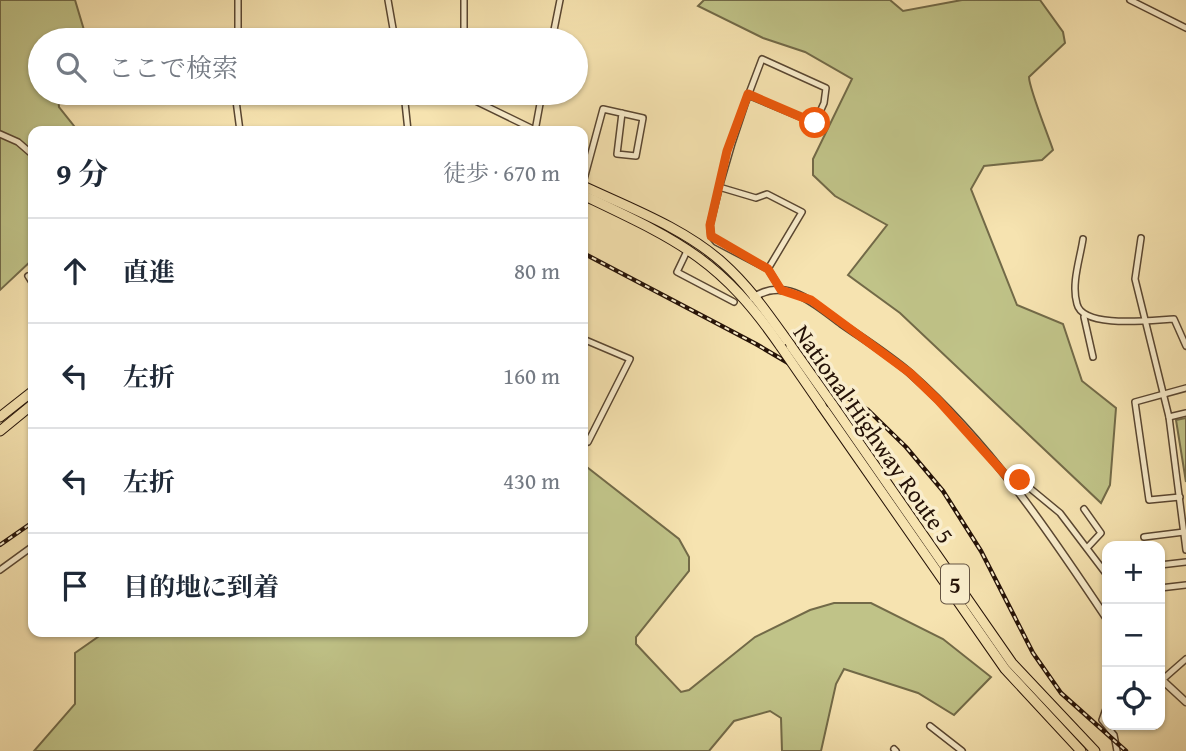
<!DOCTYPE html>
<html lang="ja">
<meta charset="utf-8">
<style>
:root{--surface:#fff;--page:#f2f2f3;--text:#1f2937;--muted:#747a83;--line:#e0e1e3}
body{margin:0;font-family:"Gentium Book Plus","Noto Serif JP",serif;background:var(--page);color:var(--text)}
.controls{position:absolute;right:21px;bottom:21px;display:grid;overflow:hidden;border-radius:14px;box-shadow:0 2px 5px #0004}
.controls button{width:63px;height:63px;display:grid;place-items:center;padding:0;border:0;border-bottom:2px solid var(--line);background:var(--surface);color:var(--text);font:35px sans-serif}
.stop{position:absolute;width:21px;height:21px;margin:-16px;border:5px solid #ea580c;border-radius:50%;background:#fff}
.stop.end{background:#ea580c;border-color:#fff;box-shadow:0 2px 7px #0008}
.list{margin:0;padding:0;list-style:none}
h2{display:flex;justify-content:space-between;align-items:center;height:91px;margin:0;padding:0 28px;font-size:30px}
h2 small{font-size:23px;font-weight:400;color:var(--muted)}
.list li{display:grid;grid-template-columns:46px 1fr auto;gap:21px;align-items:center;box-sizing:border-box;height:105px;padding:0 28px;border-top:2px solid var(--line)}
.list b{display:block;font-size:26px;white-space:nowrap}
.list em{font-size:23px;font-style:normal;color:var(--muted)}
.icon{flex:none;width:38px;height:38px;fill:none;stroke:currentColor;stroke-width:2;stroke-linecap:round;stroke-linejoin:round}
.map{position:relative;flex:none;width:1186px;height:751px;overflow:hidden}
.search{position:absolute;background:var(--surface);box-shadow:0 2px 5px #0004;left:28px;top:28px;width:560px;height:77px;display:flex;align-items:center;gap:18px;box-sizing:border-box;padding:0 24px;border-radius:38px;color:var(--muted);font-size:26px}
.panel{position:absolute;background:var(--surface);box-shadow:0 2px 5px #0004;left:28px;top:126px;width:560px;height:511px;border-radius:14px}
.map>svg:first-child{display:block}
.green{fill:#c0c388;stroke:#726a48;stroke-width:2}
.lines{fill:none;stroke-linecap:round;stroke-linejoin:round}
.minor-casing{stroke:#594631;stroke-width:8}
.tertiary-casing{stroke:#594631;stroke-width:9}
.trunk-casing{stroke:#251207;stroke-width:11}
.minor{stroke:#f9edcc;stroke-width:5}
.tertiary{stroke:#f9edcc;stroke-width:6}
.trunk{stroke:#f6e3b0;stroke-width:9}
.rail-casing{stroke:#251207;stroke-width:4.5}
.rail{stroke:#f9edcc;stroke-width:2;stroke-dasharray:5;stroke-linecap:butt}
.trunk-bridge-casing{stroke:#251207;stroke-width:11;stroke-linecap:butt}
.trunk-bridge{stroke:#f6e3b0;stroke-width:9}
.route{stroke:#ea580c;stroke-width:9}
.labels{text-anchor:middle;dominant-baseline:central;stroke-width:7;stroke-linejoin:round;paint-order:stroke}
.shield{fill:#f9edcc;stroke:#655442;stroke-width:2}
.shield-label{font-size:23px;font-weight:bold;fill:#251207}
.street-label{font-size:24px;fill:#251207;stroke:#f9edcc}
</style>
<div class="map">
<svg width="1186" height="751" viewBox="0 0 1186 751">
<rect width="100%" height="100%" fill="#f6e3b0"/>
<filter id="stains"><feTurbulence type="fractalNoise" baseFrequency=".00286" numOctaves="4"/><feColorMatrix values="0 0 0 0 .2 0 0 0 0 .09 0 0 0 0 .02 0 0 0 .5 -.17"/></filter>
<radialGradient id="worn" r=".72"><stop offset=".6" stop-color="#630" stop-opacity="0"/><stop offset="1" stop-color="#630" stop-opacity=".3"/></radialGradient>
<g class="green">
<path d="M 0,0 L 75,0 L 87,40 L 40,40 L 40,93 L 58,93 L 59,107 L 78,131 L 33,131 L 33,259 L 0,290 Z"/>
<path d="M 704,0 L 890,0 L 903,11 L 962,0 L 1040,0 L 1063,32 L 1065,43 L 1029,77 C 1029,88 1048,135 1053,150 L 1042,160 L 984,166 L 971,189 L 1017,305 L 1063,324 L 1082,381 L 1116,408 L 1110,485 L 1101,503 L 900,313 L 848,275 L 887,225 L 835,196 L 813,175 L 813,159 L 852,79 L 805,52 L 763,38 L 698,6 Z"/>
<path d="M 1186,418 L 1186,482 L 1176,420 Z"/>
<path d="M 583,464 L 679,539 L 689,557 L 689,571 L 636,637 L 636,644 L 681,692 L 689,690 L 755,637 L 810,610 L 834,603 L 871,603 L 943,639 L 991,677 L 954,715 L 918,693 L 844,669 L 836,684 L 821,751 L 782,751 L 781,718 L 770,711 L 734,721 L 709,751 L 34,751 L 75,704 L 75,653 L 105,632 L 583,632 Z"/>
</g>
<g class="lines">
<g class="minor-casing">
<g id="minor">
<path d="M 238,0 L 238,40"/>
<path d="M 388,0 L 395,40"/>
<path d="M 464,0 L 464,40"/>
<path d="M 1130,0 L 1186,28"/>
<path d="M 552,40 L 560,0"/>
<path d="M 235,93 L 240,131"/>
<path d="M 316,93 L 338,97 L 363,93"/>
<path d="M 404,93 L 408,131"/>
<path d="M 459,93 L 535,130"/>
<path d="M 748,95 L 815,123 L 824,103 L 826,88 L 762,59 C 740,114 723,168 710,225 L 711,236 L 716,242 L 768,269 L 781,290"/>
<path d="M 535,131 L 542,93"/>
<path d="M 0,134 L 18,142 L 33,155"/>
<path d="M 583,183 L 603,109 L 643,118 L 636,156 L 617,154 L 622,113"/>
<path d="M 719,187 L 756,198 L 767,194 L 802,212 L 768,269"/>
<path d="M 1141,238 L 1135,279 L 1169,417 L 1186,550"/>
<path d="M 1083,239 C 1080,259 1071,284 1077,304 C 1083,329 1152,320 1174,319 L 1186,346"/>
<path d="M 688,249 L 677,272 L 734,302"/>
<path d="M 28,276 L 33,284"/>
<path d="M 1084,317 L 1093,357"/>
<path d="M 583,339 L 630,359 L 588,442"/>
<path d="M 1169,417 L 1186,413"/>
<path d="M 1010,480 L 1020,480 L 1060,513 L 1107,575"/>
<path d="M 1180,497 L 1149,500 L 1135,402 L 1186,388"/>
<path d="M 1084,509 L 1101,533 L 1087,548"/>
<path d="M 1144,537 L 1184,532"/>
<path d="M 1160,565 L 1186,562"/>
<path d="M 0,570 L 33,546"/>
<path d="M 1160,588 L 1186,585"/>
<path d="M 1162,680 L 1186,659"/>
<path d="M 1107,706 L 1102,720 L 1114,735 L 1117,751"/>
<path d="M 930,726 L 962,751"/>
<path d="M 894,749 L 896,751"/>
</g>
</g>
<g class="tertiary-casing">
<g id="tertiary">
<path d="M 753,298 C 785,275 816,305 842,324 C 865,340 889,355 911,374 C 990,444 1049,532 1107,619"/>
<path d="M 1160,678 L 1186,702"/>
</g>
</g>
<g class="trunk-casing">
<g id="trunk">
<path d="M 583,186 C 630,208 684,228 723,263 C 750,287 770,317 791,346"/>
<path d="M 583,195 C 677,240 720,258 781,347"/>
<path d="M 832,404 L 1012,663 L 1095,751"/>
<path d="M 821,405 L 1005,669 L 1081,751"/>
<path d="M 0,417 L 33,391"/>
<path d="M 0,431 L 33,404"/>
</g>
</g>
<use href="#minor" class="minor"/>
<use href="#tertiary" class="tertiary"/>
<use href="#trunk" class="trunk"/>
<g class="rail-casing">
<g id="rail">
<path d="M 583,253 L 756,344 L 868,410 L 906,447 L 943,491 L 981,551 L 1033,653 L 1061,693 L 1126,751"/>
<path d="M 0,545 L 33,522"/>
</g>
</g>
<use href="#rail" class="rail"/>
<g class="trunk-bridge-casing">
<g id="trunk-bridge">
<path d="M 791,346 L 832,404"/>
<path d="M 781,347 L 821,405"/>
</g>
</g>
<use href="#trunk-bridge" class="trunk-bridge"/>
</g>
<g class="lines">
<path class="route" d="M 815,123 L 748,94 L 727,151 L 710,225 L 711,236 L 768,269 L 781,290 L 811,300 L 910,373 L 938,400 L 1010,480 L 1020,480"/>
</g>
<g class="labels">
<rect class="shield" x="941" y="564.5" width="28" height="39" rx="5"/>
<g class="shield-label">
<text x="955" y="584">5</text>
</g>
<g class="street-label">
<text transform="translate(874 434) rotate(55)">National Highway Route 5</text>
</g>
</g>
<rect width="100%" height="100%" filter="url(#stains)"/>
<rect width="100%" height="100%" fill="url(#worn)"/>
</svg>
<div class="controls">
<button>+</button>
<button>−</button>
<button><svg class="icon" aria-label="locate" viewBox="0 0 24 24"><circle cx="12" cy="12" r="6"/><path d="M12 2v4M12 18v4M2 12h4M18 12h4"/></svg></button>
</div>
<div class="stop" style="left:815px;top:123px"></div>
<div class="stop end" style="left:1020px;top:480px"></div>
<div class="search"><svg class="icon" aria-label="search" viewBox="0 0 24 24"><circle cx="10" cy="10" r="6"/><path d="M15 15l6 6"/></svg>ここで検索</div>
<section class="panel">
<h2>9 分<small>徒歩 · 670 m</small></h2>
<ul class="list">
<li><svg class="icon" aria-label="ahead" viewBox="0 0 24 24"><path d="M12 20V5M6 11l6-6 6 6"/></svg><div><b>直進</b></div><em>80 m</em></li>
<li><svg class="icon" aria-label="left" viewBox="0 0 24 24"><path d="M17 20v-9H6M10 6l-5 5 5 5"/></svg><div><b>左折</b></div><em>160 m</em></li>
<li><svg class="icon" aria-label="left" viewBox="0 0 24 24"><path d="M17 20v-9H6M10 6l-5 5 5 5"/></svg><div><b>左折</b></div><em>430 m</em></li>
<li><svg class="icon" aria-label="arrive" viewBox="0 0 24 24"><path d="M6 21V4h12l-3 4 3 4H6"/></svg><div><b>目的地に到着</b></div></li>
</ul>
</section>
</div>
